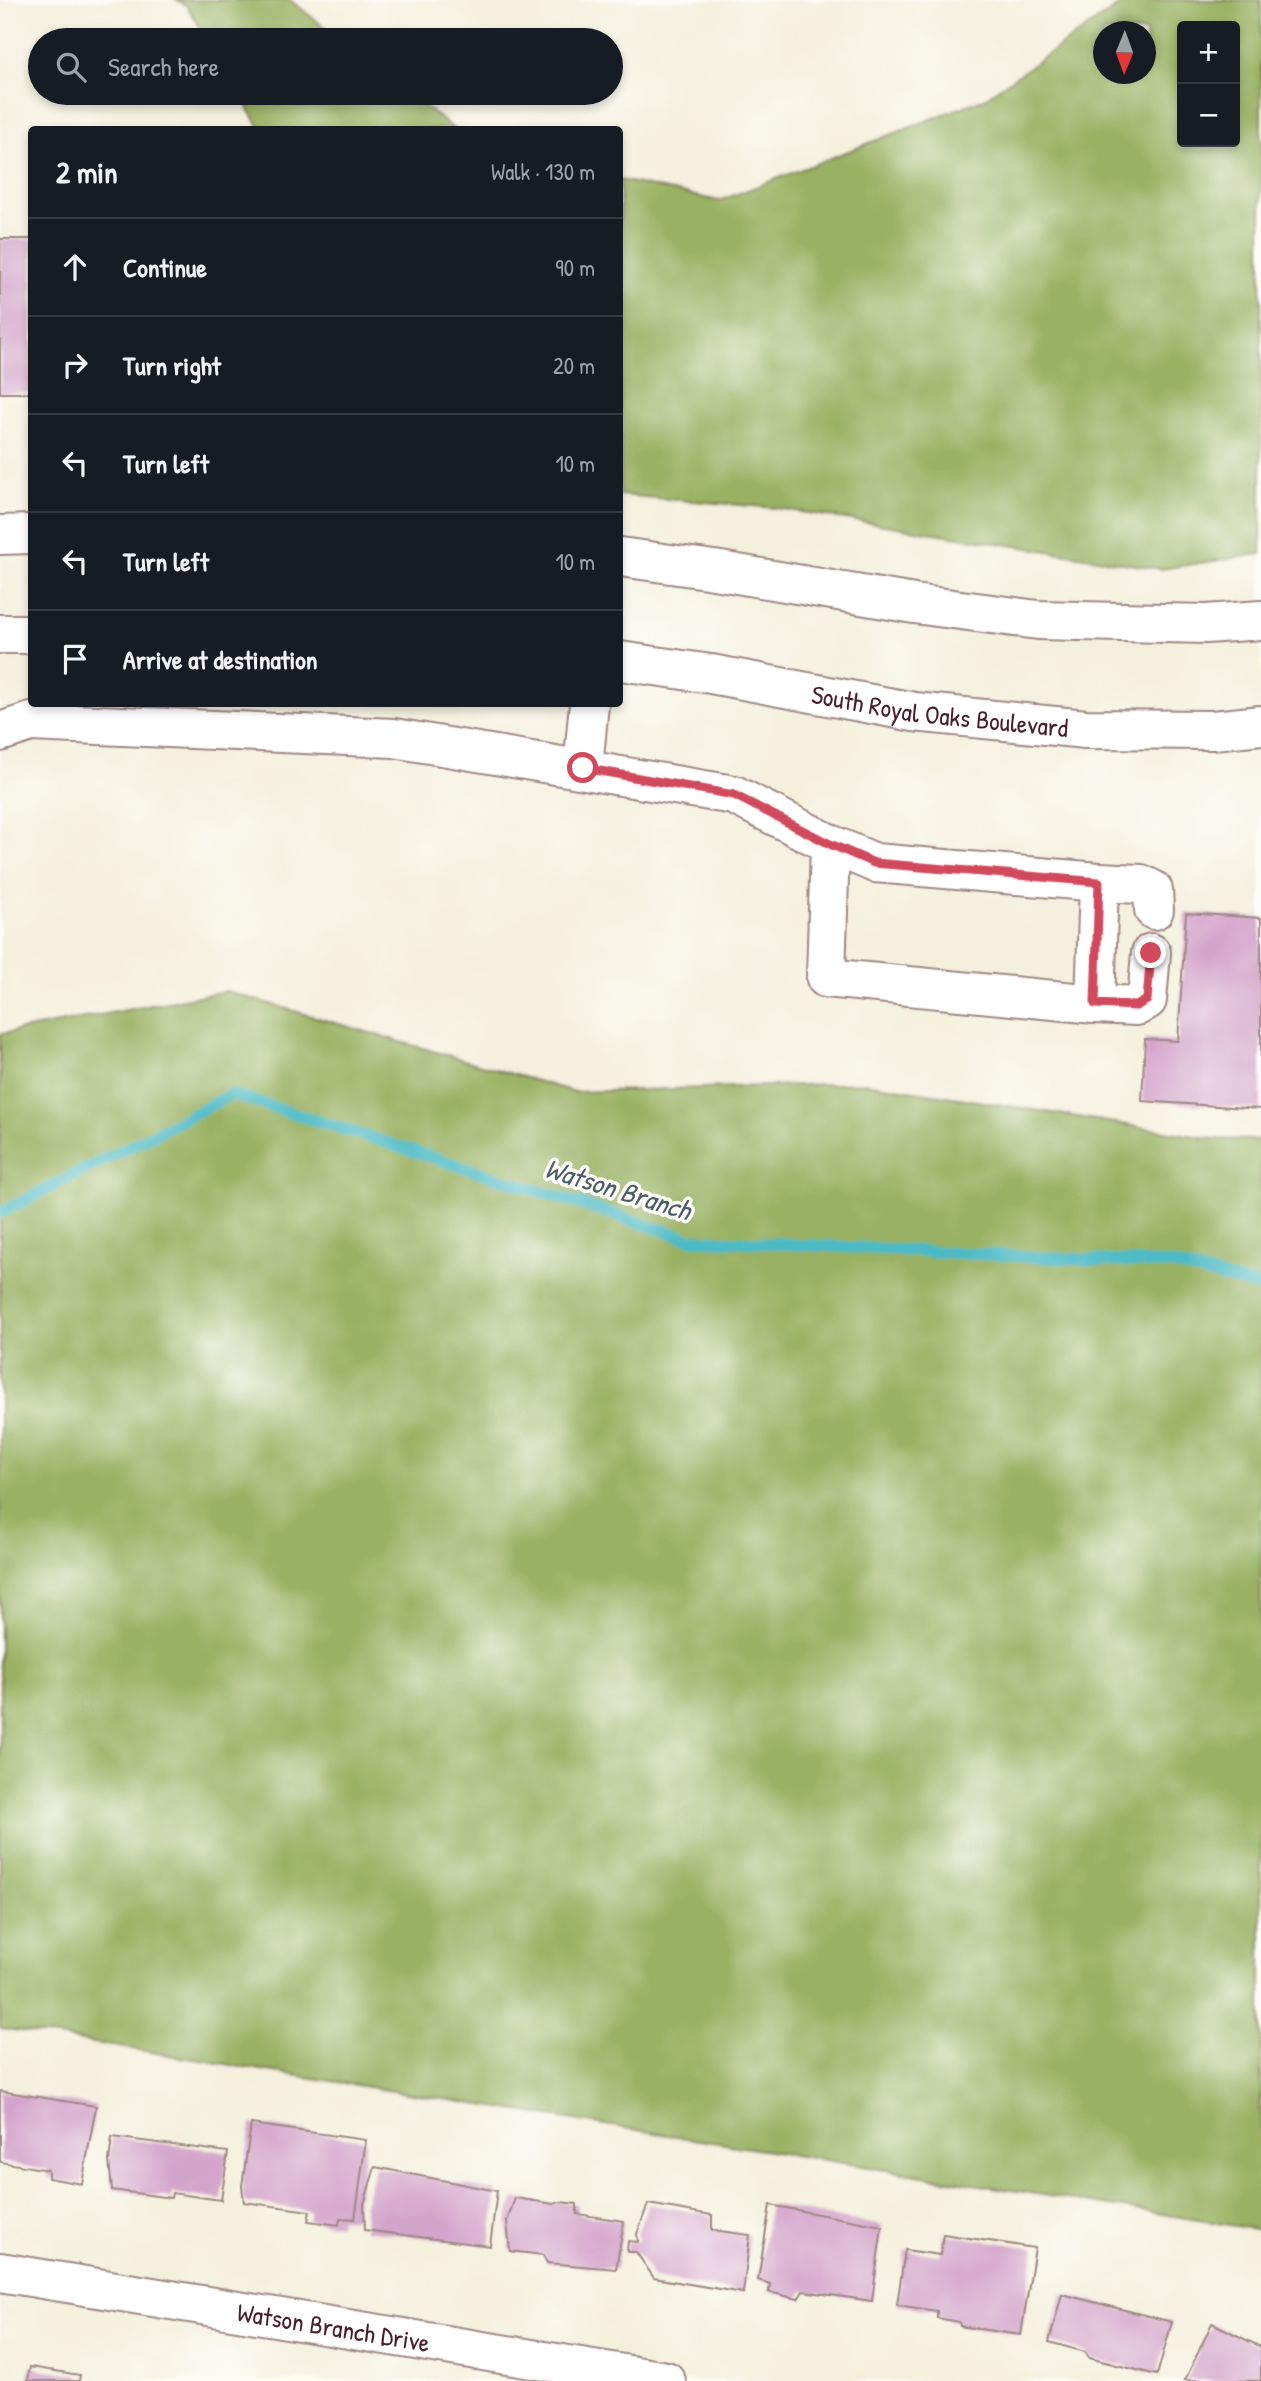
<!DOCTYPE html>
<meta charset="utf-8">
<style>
:root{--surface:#171b24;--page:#20242c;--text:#f1f3f6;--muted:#9ea1a6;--line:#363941}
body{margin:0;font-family:"Patrick Hand",sans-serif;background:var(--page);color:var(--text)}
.controls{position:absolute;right:21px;top:21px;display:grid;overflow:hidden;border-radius:7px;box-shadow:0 4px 10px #0003}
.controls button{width:63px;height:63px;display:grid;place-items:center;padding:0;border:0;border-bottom:2px solid var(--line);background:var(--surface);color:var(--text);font:35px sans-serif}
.compass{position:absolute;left:1093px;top:21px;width:63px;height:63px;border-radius:50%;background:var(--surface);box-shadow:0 4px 10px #0003;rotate:181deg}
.stop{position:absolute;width:21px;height:21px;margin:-16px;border:5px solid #d1495b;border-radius:50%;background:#fff}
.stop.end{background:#d1495b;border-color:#fff;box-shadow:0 2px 7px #0008}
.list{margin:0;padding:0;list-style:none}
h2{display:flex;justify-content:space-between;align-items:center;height:91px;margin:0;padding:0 28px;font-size:30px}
h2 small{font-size:23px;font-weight:400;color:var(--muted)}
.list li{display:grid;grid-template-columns:46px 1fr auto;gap:21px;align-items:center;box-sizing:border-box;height:98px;padding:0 28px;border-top:2px solid var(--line)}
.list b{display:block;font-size:26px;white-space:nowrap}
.list em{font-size:23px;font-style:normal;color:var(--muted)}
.icon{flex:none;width:38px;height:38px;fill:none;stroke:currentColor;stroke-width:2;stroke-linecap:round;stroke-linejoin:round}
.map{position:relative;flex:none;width:1261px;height:2381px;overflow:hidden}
.search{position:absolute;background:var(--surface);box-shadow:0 4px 10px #0003;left:28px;top:28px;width:595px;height:77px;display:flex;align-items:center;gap:18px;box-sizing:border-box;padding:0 24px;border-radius:38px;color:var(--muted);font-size:26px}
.panel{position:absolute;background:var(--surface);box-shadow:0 4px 10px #0003;left:28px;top:126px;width:595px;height:581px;border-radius:7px}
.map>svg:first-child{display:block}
.forest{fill:#98b162;stroke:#716846;stroke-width:2;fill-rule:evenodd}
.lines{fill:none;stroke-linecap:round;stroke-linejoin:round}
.stream{stroke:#4cbac5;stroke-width:12}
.building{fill:#d4a5cc}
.minor-casing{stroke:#9f8884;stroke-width:42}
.major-casing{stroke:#9f8884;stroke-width:42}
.minor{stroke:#fff;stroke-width:38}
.major{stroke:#fff;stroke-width:38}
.route{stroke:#d1495b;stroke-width:9}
.labels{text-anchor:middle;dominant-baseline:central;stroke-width:7;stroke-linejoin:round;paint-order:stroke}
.street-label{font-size:26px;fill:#4a1f2b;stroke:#fdfcf7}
.water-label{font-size:28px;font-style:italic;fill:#4b5d69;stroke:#fdfcf7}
</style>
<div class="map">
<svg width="1261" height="2381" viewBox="0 0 1261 2381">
<rect width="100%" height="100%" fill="#fdfcf7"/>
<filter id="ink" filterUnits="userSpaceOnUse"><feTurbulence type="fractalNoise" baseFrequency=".0143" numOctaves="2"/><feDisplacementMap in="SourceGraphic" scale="14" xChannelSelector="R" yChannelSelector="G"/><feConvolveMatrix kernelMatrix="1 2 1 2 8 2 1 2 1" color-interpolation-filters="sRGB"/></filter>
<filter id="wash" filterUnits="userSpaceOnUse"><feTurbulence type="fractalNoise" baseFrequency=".00686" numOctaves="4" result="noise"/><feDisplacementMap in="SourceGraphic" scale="28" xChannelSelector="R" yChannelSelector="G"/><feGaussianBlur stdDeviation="1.57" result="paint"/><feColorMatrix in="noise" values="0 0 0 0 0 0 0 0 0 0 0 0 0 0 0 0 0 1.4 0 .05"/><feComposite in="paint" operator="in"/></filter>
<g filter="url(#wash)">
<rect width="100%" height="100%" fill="#f4f0dd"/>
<g class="forest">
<path d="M 177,0 L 290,0 L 341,40 L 208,40 L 187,6 Z"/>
<path d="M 1127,0 L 1261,0 L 1261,554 L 1161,569 L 776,508 L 620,495 L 620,180 L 719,201 L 983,99 ZM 1182,26 L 1235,26 L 1235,142 L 1182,142 ZM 1104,32 L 1146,32 L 1146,74 L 1104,74 Z"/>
<path d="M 239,93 L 407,93 L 454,129 L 261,129 Z"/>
<path d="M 225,991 L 575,1092 L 865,1083 L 1215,1139 L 1261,1140 L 1261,2230 L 0,2028 L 0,1034 Z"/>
</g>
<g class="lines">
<path class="stream" d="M 0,1213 L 232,1094 L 691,1239 L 1170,1264 L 1261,1287"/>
</g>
<g id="blocks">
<g class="building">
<rect x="0" y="239" width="32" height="154"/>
<path d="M 1186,913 L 1261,918 L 1261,1109 L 1142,1101 L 1145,1039 L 1178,1041 Z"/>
<path d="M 0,2091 L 96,2106 L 82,2184 L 48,2178 L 48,2170 L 0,2162 Z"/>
<path d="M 251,2124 L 366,2140 L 355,2219 L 340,2218 L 339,2225 L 308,2221 L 310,2211 L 244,2202 L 242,2186 Z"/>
<path d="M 112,2137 L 228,2152 L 221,2200 L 172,2193 L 171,2198 L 112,2190 L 109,2161 Z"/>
<path d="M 375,2167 L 497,2191 L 490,2246 L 365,2230 L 364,2204 Z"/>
<path d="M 515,2198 L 554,2204 L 560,2202 L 577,2204 L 577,2214 L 624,2221 L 616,2269 L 547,2263 L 543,2255 L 510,2251 L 507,2221 Z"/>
<path d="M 648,2204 L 712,2215 L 712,2230 L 750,2235 L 743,2293 L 654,2278 L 636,2252 L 627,2252 L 628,2241 L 638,2242 L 637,2234 Z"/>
<path d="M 770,2205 L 882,2226 L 872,2301 L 803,2291 L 798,2299 L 769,2292 L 770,2284 L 758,2280 Z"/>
<path d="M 943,2234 L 1035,2248 L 1021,2335 L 960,2326 L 959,2322 L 937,2318 L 937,2311 L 897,2305 L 905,2250 L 940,2255 Z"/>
<path d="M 1062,2294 L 1172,2322 L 1157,2375 L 1089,2358 L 1085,2352 L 1049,2342 Z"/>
<path d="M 1212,2323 L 1261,2347 L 1261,2381 L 1185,2380 Z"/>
<path d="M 30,2367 L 80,2375 L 79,2381 L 28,2381 Z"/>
</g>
</g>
</g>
<g filter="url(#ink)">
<use href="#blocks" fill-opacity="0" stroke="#9f8884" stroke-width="2"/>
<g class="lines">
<g class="minor-casing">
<g id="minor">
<path d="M 0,732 L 31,722 L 394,738 L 734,795 L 830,844 L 875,863 L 1099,882 L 1095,1004 L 826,978 L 830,844"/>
<path d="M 583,768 L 589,704"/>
<path d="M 1099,882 L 1141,884 L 1153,890 L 1154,910"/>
<path d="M 1095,1004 L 1137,1006 L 1147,1000 L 1151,953"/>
<path id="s1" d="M 0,2272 L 666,2381"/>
</g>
</g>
<g class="major-casing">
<g id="major">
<path d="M 0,535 L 32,534"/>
<path d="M 620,557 L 714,570 L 914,604 L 1038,620 L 1206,624 L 1261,620"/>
<path d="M 0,634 L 32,634"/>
<path id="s2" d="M 620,661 L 711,674 L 914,712 L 1086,729 L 1213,730 L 1261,725"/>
</g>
</g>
<use href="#minor" class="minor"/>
<use href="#major" class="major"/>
</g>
</g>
<g class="lines" filter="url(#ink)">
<path class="route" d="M 583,768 L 734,795 L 830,844 L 874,863 L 1099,882 L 1095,1004 L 1136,1006 L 1147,1000 L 1151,953"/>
</g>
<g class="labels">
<g class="street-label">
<text stroke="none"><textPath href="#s2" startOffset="324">South Royal Oaks Boulevard</textPath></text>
<text stroke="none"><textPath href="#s1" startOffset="338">Watson Branch Drive</textPath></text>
</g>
<g class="water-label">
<text transform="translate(618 1189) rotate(17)">Watson Branch</text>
</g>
</g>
</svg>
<div class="controls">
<button>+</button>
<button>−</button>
</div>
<svg class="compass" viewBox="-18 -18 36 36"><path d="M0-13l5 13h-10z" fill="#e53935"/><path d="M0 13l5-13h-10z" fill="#9ea1a6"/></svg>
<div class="stop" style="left:583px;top:768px"></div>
<div class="stop end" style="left:1151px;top:953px"></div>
<div class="search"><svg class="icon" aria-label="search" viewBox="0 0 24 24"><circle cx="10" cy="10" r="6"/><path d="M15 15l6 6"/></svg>Search here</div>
<section class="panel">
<h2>2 min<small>Walk · 130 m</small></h2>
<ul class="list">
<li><svg class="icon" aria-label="ahead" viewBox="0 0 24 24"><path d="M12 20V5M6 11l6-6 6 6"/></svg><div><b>Continue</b></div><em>90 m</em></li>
<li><svg class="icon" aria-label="right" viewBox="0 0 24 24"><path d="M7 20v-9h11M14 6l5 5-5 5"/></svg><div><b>Turn right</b></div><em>20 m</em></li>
<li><svg class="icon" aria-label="left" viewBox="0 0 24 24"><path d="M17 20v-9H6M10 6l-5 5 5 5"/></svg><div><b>Turn left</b></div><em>10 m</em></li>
<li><svg class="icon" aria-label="left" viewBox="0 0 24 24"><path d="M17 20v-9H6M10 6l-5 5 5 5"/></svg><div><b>Turn left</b></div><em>10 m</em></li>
<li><svg class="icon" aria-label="arrive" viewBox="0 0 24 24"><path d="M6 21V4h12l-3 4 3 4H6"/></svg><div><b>Arrive at destination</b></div></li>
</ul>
</section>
</div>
